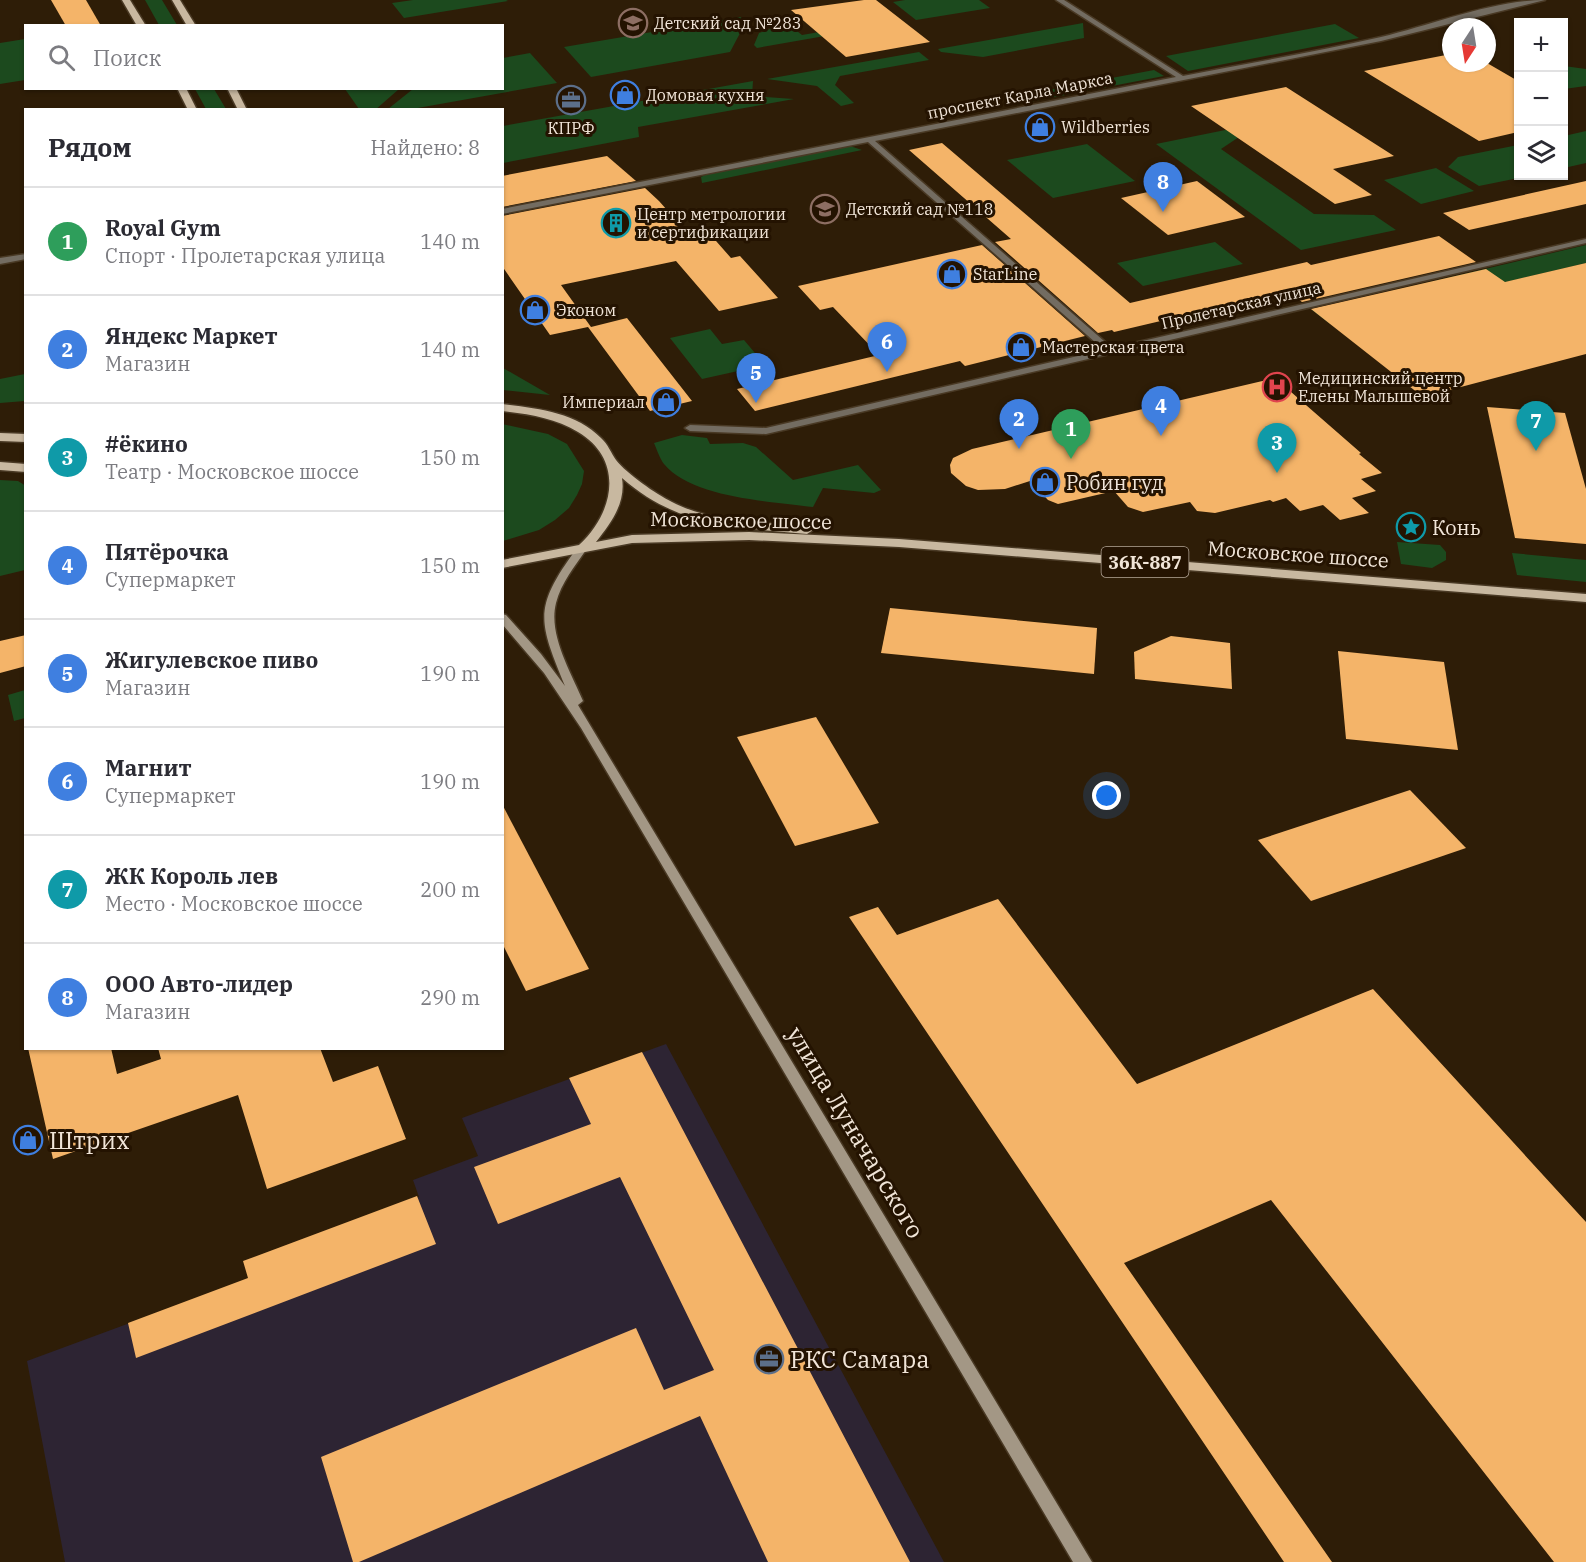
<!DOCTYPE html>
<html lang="ru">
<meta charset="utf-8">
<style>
:root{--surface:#fff;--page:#f7f7f7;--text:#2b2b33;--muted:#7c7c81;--line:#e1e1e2;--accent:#865e5d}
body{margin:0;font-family:"IBM Plex Serif",serif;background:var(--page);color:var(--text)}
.controls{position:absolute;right:18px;top:18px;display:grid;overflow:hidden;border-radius:0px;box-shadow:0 2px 4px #0004}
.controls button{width:54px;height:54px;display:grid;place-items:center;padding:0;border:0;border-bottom:2px solid var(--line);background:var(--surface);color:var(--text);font:30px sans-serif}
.compass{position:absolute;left:1442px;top:18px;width:54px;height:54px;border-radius:50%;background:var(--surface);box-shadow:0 2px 4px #0004;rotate:192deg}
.you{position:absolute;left:1107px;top:796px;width:21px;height:21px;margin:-15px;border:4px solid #fff;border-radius:50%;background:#1a73e8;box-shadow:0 0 0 9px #1a73e833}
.badge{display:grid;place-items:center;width:39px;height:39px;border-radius:50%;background:var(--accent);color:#fff;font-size:20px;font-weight:700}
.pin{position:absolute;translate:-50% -50px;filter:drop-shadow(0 2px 3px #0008)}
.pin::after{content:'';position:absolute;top:32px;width:21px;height:18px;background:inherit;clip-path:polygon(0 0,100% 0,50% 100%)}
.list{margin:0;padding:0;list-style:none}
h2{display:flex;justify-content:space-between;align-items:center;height:78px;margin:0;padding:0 24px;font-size:26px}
h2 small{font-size:20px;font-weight:400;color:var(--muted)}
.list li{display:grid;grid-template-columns:39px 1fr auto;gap:18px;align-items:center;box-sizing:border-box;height:108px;padding:0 24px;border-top:2px solid var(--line)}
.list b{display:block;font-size:22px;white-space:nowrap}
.list p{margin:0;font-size:20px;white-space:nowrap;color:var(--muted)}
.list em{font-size:20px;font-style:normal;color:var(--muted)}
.icon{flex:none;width:33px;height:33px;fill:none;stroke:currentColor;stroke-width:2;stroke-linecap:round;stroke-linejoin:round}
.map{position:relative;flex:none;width:1586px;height:1562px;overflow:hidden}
.search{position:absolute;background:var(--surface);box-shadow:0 2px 4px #0004;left:24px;top:24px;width:480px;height:66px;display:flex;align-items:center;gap:15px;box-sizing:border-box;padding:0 21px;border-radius:0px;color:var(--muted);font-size:22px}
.panel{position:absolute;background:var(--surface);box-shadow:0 2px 4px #0004;left:24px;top:108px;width:480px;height:942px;border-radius:0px}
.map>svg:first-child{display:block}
.industrial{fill:#2d2433}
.green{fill:#1c4a1e}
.building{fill:#f4b469}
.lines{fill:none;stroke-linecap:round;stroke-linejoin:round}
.minor-casing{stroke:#493924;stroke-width:3}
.secondary-casing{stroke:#493924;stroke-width:3}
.primary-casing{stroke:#493924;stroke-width:3}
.minor{fill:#736c61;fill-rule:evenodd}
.secondary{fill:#a39785;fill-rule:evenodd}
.primary{fill:#c8b8a0;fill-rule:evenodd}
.labels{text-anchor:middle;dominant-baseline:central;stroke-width:6;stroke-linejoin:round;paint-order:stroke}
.far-poi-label{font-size:16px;fill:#f1e5d8;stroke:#241301;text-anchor:start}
.far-street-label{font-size:16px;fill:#f1e5d8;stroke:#241301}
.shield{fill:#241301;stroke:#b4a698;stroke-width:1.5}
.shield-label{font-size:18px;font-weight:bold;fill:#f1e5d8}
.poi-label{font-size:20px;fill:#f1e5d8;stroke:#241301;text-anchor:start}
.street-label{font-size:20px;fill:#f1e5d8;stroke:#241301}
.near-street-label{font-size:24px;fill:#f1e5d8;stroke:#241301}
.near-poi-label{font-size:24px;fill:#f1e5d8;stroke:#241301;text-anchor:start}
</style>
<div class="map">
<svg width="1586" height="1562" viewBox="0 0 1586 1562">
<rect width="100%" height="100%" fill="#2e1d07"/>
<path class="industrial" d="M 666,1044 L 944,1562 L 65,1562 L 27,1361 L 249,1279 L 245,1262 L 419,1197 L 413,1180 L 478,1156 L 462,1118 Z"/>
<g class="green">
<path d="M 145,0 L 162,0 L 177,25 L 159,25 Z"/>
<path d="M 413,0 L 506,0 L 508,1 L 404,18 L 392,3 Z"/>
<path d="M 905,0 L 979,0 L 990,8 L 916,20 L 893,2 Z"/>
<path d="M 740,17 L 747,20 L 730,52 L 591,77 L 564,47 Z"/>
<path d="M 877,22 L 882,26 L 757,48 L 754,45 L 759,33 L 787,23 L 802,35 Z"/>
<path d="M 1083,23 L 1084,38 L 983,57 L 941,52 L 938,49 Z"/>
<path d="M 1335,24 L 1359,38 L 1188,71 L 1166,56 Z"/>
<path d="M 25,39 L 25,80 L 0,84 L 0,43 Z"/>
<path d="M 919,52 L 929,60 L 840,76 L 835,85 L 854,103 L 841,106 L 817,86 L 767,79 Z"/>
<path d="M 530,53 L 557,83 L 412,109 L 388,109 L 413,89 L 502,88 L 503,58 Z"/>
<path d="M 1564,66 L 1586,69 L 1586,86 L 1564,89 Z"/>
<path d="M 1154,70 L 1164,76 L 1014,105 L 1005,98 Z"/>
<path d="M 753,81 L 752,96 L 794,99 L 638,127 L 639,137 L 503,163 L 503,126 Z"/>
<path d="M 195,89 L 214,89 L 226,109 L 206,109 Z"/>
<path d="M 345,89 L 399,89 L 375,110 L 359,109 Z"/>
<path d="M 1260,123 L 1221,149 L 1314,214 L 1374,215 L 1396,230 L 1301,250 L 1156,144 Z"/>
<path d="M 1586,131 L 1586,163 L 1564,168 L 1564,136 Z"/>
<path d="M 1087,144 L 1135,181 L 1053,198 L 1007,160 Z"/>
<path d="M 1518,145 L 1518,176 L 1528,176 L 1479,186 L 1448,167 L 1458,157 Z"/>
<path d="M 850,146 L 862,150 L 702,183 L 701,177 L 705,175 Z"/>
<path d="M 1436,168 L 1474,191 L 1421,204 L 1384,180 Z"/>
<path d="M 1215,242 L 1243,264 L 1143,286 L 1117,263 Z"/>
<path d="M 1586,245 L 1586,263 L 1330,324 L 1312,310 Z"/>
<path d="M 710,329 L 722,344 L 744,340 L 765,365 L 702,379 L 670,338 Z"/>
<path d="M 503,368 L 550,395 L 503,390 Z"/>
<path d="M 25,374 L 25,401 L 0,403 L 0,379 Z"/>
<path d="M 502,424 L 548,434 L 567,444 L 584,471 L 582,484 L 577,495 L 569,508 L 555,520 L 539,530 L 503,541 Z"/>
<path d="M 682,435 L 707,438 L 710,444 L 743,443 L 756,447 L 793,480 L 858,465 L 881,490 L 874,493 L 823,488 L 813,507 C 772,501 693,499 664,464 C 660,459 657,450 654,443 Z"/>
<path d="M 0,480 L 18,481 L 26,486 L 25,570 L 0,576 Z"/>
<path d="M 1397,542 L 1440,545 L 1446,552 L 1446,560 L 1432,568 L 1401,564 Z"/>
<path d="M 1512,553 L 1586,560 L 1586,582 L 1517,575 Z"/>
<path d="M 25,690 L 25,718 L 14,721 L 8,695 Z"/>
</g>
<g class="building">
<path d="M 51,0 L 86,0 L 101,26 L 66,26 Z"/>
<path d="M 864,0 L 876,0 L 930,42 L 846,57 L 791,10 Z"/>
<path d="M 1451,54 L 1451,63 L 1487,63 L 1518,81 L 1518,132 L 1479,141 L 1364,71 Z"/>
<path d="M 1286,87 L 1394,156 L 1333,169 L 1372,195 L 1335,204 L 1191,106 Z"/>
<path d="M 942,143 L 1130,303 L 1307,262 L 1311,265 L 1439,236 L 1476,262 L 1302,302 L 1288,291 L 1114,332 L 1112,330 L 1098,333 L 995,242 L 1011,239 L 909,150 Z"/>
<path d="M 607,156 L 636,181 L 502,207 L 502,176 Z"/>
<path d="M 1197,181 L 1245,217 L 1168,235 L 1121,198 Z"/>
<path d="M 1586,181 L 1586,204 L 1469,230 L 1443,213 Z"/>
<path d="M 645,188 L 659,201 L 691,237 L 709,233 L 731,258 L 740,256 L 778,298 L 719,311 L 676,261 L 561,285 L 591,327 L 627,318 L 692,401 L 650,411 L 588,327 L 550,335 L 502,266 L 502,216 Z"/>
<path d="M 982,245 L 1085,336 L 965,366 L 960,361 L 755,411 L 737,389 L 879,355 L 833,307 L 820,310 L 798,286 Z"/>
<path d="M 1586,263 L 1586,354 L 1423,397 L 1311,309 L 1486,269 L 1505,282 Z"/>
<path d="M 1275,378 L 1361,453 L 1359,454 L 1382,473 L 1361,479 L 1376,491 L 1352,498 L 1369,513 L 1340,520 L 1323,505 L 1300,511 L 1286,498 L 1273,502 L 1270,500 L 1215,513 L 1197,511 L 1190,502 L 1143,512 L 1128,507 L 1114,491 L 1058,504 L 1048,500 L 1030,481 L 1005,489 L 978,490 L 966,486 L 951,473 L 950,465 L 953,458 L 972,449 Z"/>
<path d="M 1487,407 L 1565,413 L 1586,489 L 1586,544 L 1515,538 Z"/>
<path d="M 890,608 L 1097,628 L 1094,674 L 881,653 Z"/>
<path d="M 26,635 L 26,666 L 0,673 L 0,641 Z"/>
<path d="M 1171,636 L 1230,643 L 1232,689 L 1135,679 L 1134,652 Z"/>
<path d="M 1338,651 L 1444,662 L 1458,750 L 1346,739 Z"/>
<path d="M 816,717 L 879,823 L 795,846 L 737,737 Z"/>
<path d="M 1410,790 L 1466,848 L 1311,901 L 1258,840 Z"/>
<path d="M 502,804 L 589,969 L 526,991 L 502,943 Z"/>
<path d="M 998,899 L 1137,1084 L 1373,989 L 1586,1222 L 1586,1562 L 1554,1562 L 1271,1200 L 1124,1263 L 1332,1562 L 1284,1562 L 849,917 L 878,907 L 897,935 Z"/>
<path d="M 28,1048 L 111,1048 L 117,1074 L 161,1059 L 158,1048 L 320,1048 L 333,1082 L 378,1066 L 406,1139 L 267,1189 L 238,1095 L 53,1159 Z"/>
<path d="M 642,1052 L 910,1562 L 768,1562 L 700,1416 L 359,1562 L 353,1562 L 321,1457 L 636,1328 L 664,1390 L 714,1370 L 620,1177 L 498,1224 L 474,1167 L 591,1124 L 569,1078 Z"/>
<path d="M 417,1196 L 436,1244 L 136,1358 L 128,1323 L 248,1278 L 243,1261 Z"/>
</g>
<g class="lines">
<g class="minor-casing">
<g id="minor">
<path d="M 1056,0 L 1064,0 L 1183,76 C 1249,63 1316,52 1381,37 C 1432,25 1493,0 1545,0 L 1381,41 L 875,141 L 1112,348 L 1586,239 L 1586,243 L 766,434 L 690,431 L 685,428 L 690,425 L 766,428 L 1104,350 L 868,142 L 502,214 L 502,209 L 1176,77 Z"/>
<path d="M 26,254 L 26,259 L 0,264 L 0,258 Z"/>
</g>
</g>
<g class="secondary-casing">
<path id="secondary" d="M 581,547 L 586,550 C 575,566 561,583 556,603 C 548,635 571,672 583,701 L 578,705 L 1092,1562 L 1073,1562 L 581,728 L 544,673 L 502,624 L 502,614 L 506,615 L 541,654 L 565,686 C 538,620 533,608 577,548 Z"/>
</g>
<g class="primary-casing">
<g id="primary">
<path d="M 122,0 L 130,0 L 146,26 L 137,26 Z"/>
<path d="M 172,0 L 180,0 L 196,26 L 187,26 Z"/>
<path d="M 177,88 L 186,88 L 197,110 L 188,110 Z"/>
<path d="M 227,88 L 236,88 L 247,110 L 238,110 Z"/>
<path d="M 502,404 C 536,408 576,412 601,438 C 608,444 611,453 616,460 C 627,474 656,494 672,502 C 712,523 763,522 807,526 L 813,530 L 807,534 C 736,527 679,528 622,478 C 626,503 611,523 596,542 L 632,535 L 749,532 L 899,539 L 1586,594 L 1586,602 L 899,547 L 749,540 L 632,543 L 502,568 L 502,560 L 579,545 C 614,513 625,460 578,432 C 555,418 529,414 502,411 Z"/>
<path d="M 0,433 L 26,434 L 26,442 L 0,441 Z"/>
<path d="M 0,462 L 26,464 L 26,472 L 0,470 Z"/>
</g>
</g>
<use href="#minor" class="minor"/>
<use href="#secondary" class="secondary"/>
<use href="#primary" class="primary"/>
</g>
<defs>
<g id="school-ring" transform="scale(1.5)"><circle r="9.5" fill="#241301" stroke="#8d6e63" stroke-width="1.5"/><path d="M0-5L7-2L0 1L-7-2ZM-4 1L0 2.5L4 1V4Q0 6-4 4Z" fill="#8d6e63"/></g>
<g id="shop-ring" transform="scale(1.5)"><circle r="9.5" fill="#241301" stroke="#3f7fe0" stroke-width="1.5"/><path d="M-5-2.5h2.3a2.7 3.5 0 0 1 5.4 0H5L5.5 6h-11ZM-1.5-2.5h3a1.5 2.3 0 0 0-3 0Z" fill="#3f7fe0"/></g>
<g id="office-ring" transform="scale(1.5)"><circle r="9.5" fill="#241301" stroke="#5c6f8a" stroke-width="1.5"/><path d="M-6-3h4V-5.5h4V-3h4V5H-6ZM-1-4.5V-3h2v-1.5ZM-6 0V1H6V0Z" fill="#5c6f8a"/></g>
<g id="building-ring" transform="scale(1.5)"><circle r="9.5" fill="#241301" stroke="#0f9aa8" stroke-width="1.5"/><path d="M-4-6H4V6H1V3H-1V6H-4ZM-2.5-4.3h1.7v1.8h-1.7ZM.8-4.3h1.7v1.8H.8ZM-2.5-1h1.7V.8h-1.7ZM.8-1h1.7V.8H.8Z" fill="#0f9aa8"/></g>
<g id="hospital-ring" transform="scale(1.5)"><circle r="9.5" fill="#241301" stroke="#e0444e" stroke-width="1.5"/><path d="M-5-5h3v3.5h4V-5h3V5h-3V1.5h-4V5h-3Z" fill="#e0444e"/></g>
<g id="sight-ring" transform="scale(1.5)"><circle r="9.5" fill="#241301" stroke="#0f9aa8" stroke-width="1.5"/><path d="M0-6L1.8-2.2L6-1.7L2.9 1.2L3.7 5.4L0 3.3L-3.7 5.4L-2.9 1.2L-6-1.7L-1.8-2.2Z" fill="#0f9aa8"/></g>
</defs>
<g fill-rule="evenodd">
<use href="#school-ring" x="633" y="23"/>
<use href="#shop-ring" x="625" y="95"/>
<use href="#office-ring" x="571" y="100"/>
<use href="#shop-ring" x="1040" y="127"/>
<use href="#school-ring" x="825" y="209"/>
<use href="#building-ring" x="616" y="223"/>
<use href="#shop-ring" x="952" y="274"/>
<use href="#shop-ring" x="535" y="310"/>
<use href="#shop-ring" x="1021" y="347"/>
<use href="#hospital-ring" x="1277" y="387"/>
<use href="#shop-ring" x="666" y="402"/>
<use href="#shop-ring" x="1045" y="482"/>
<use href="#sight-ring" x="1411" y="527"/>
<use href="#shop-ring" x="28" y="1140"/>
<use href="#office-ring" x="769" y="1359"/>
</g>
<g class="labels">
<g class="far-poi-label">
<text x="654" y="23">Детский сад №283</text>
<text x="646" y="95">Домовая кухня</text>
<text x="1061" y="127">Wildberries</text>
<text x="571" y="128" text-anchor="middle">КПРФ</text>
<text x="846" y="209">Детский сад №118</text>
<text x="637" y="214">Центр метрологии<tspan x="637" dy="18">и сертификации</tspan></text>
<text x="973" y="274">StarLine</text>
<text x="556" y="310">Эконом</text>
<text x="1042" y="347">Мастерская цвета</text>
<text x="1298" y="378">Медицинский центр<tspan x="1298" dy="18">Елены Малышевой</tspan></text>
<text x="645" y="402" text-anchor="end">Империал</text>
</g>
<g class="far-street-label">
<text transform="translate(1020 95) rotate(-11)">проспект Карла Маркса</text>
<text transform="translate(1241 305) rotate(-13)">Пролетарская улица</text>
</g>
<rect class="shield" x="1101.5" y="547" width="87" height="30" rx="4.5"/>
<g class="shield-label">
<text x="1145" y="562">36К-887</text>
</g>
<g class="poi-label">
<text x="1066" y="482">Робин гуд</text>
<text x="1432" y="527">Конь</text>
</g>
<g class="street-label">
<text transform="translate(741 520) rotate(1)">Московское шоссе</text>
<text transform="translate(1298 554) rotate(4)">Московское шоссе</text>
</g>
<g class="near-street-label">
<text transform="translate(856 1132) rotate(59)">улица Луначарского</text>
</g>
<g class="near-poi-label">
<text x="49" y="1140">Штрих</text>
<text x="790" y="1359">РКС Самара</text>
</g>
</g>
</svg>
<div class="controls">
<button>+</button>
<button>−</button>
<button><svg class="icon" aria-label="layers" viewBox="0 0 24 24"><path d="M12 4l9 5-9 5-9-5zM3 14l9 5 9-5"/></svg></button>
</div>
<svg class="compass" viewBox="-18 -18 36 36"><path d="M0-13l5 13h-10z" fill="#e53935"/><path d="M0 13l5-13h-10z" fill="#7c7c81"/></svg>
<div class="you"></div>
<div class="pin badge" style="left:1071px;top:459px;background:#2e9e5b">1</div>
<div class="pin badge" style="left:1019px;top:449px;background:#3f7fe0">2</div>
<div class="pin badge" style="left:1277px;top:473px;background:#0f9aa8">3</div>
<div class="pin badge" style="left:1161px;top:436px;background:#3f7fe0">4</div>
<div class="pin badge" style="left:756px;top:403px;background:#3f7fe0">5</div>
<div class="pin badge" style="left:887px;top:372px;background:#3f7fe0">6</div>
<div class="pin badge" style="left:1536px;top:451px;background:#0f9aa8">7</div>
<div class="pin badge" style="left:1163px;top:212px;background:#3f7fe0">8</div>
<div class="search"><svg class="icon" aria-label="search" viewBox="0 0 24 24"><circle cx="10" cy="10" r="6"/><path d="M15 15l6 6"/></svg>Поиск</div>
<section class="panel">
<h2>Рядом<small>Найдено: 8</small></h2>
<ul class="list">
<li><span class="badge" style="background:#2e9e5b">1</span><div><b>Royal Gym</b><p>Спорт · Пролетарская улица</p></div><em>140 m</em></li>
<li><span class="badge" style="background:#3f7fe0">2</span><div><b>Яндекс Маркет</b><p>Магазин</p></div><em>140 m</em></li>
<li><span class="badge" style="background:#0f9aa8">3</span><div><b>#ёкино</b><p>Театр · Московское шоссе</p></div><em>150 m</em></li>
<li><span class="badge" style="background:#3f7fe0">4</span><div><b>Пятёрочка</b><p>Супермаркет</p></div><em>150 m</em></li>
<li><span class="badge" style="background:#3f7fe0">5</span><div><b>Жигулевское пиво</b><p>Магазин</p></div><em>190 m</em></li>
<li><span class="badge" style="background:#3f7fe0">6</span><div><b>Магнит</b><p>Супермаркет</p></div><em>190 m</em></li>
<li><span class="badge" style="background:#0f9aa8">7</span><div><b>ЖК Король лев</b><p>Место · Московское шоссе</p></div><em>200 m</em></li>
<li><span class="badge" style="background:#3f7fe0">8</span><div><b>ООО Авто-лидер</b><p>Магазин</p></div><em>290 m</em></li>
</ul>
</section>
</div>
